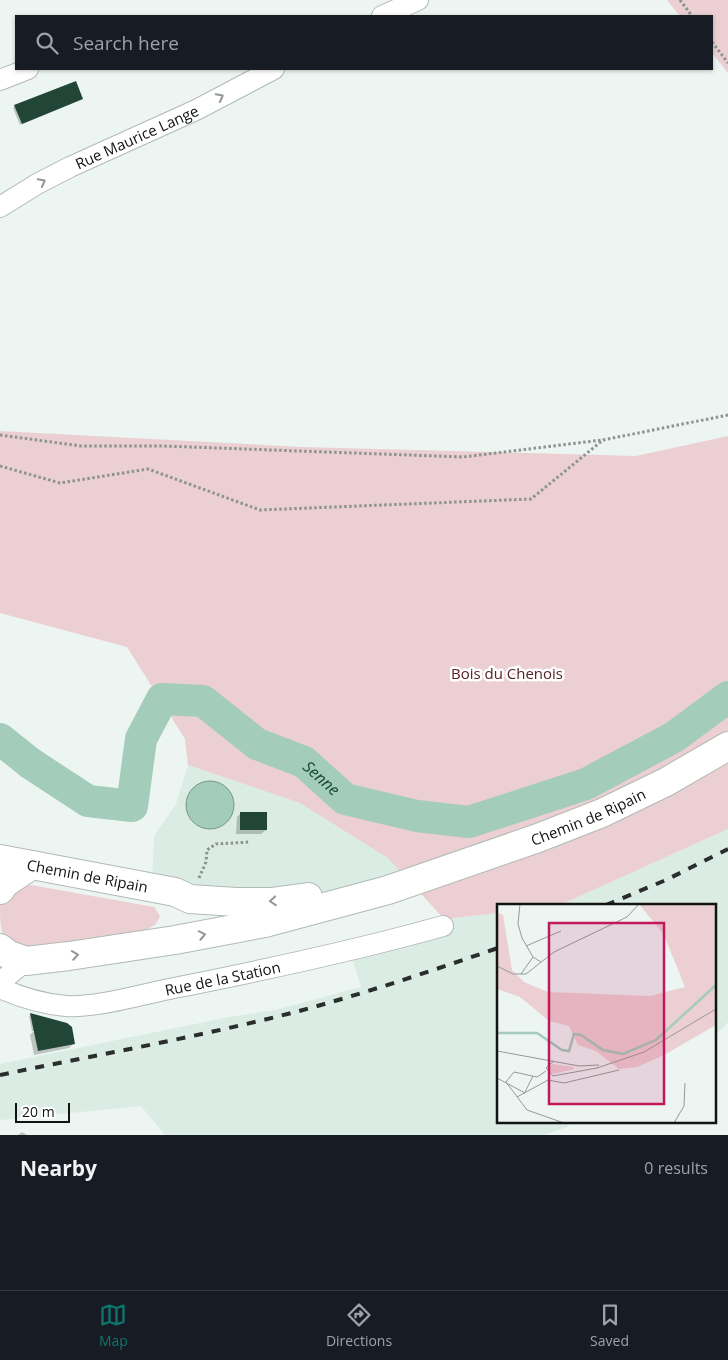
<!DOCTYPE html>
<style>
:root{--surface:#171b24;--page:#242831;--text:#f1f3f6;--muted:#9ea1a6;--line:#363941;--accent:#0f766e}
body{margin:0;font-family:"Open Sans",sans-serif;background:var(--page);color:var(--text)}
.scale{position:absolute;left:15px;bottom:12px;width:55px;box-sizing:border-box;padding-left:5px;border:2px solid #111413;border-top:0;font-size:14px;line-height:18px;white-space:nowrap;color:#111413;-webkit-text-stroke:4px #fff;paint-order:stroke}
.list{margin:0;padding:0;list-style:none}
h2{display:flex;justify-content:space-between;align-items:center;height:65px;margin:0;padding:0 20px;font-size:21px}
h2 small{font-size:16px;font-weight:400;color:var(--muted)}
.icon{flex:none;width:28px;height:28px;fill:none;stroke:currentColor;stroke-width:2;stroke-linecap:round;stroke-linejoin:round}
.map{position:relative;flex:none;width:728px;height:1135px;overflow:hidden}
.search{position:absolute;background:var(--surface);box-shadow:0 1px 4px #0004;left:15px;right:15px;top:15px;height:55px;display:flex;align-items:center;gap:12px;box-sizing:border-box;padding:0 18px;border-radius:0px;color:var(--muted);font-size:19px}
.sheet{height:155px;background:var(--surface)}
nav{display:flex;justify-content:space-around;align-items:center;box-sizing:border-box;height:70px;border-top:1px solid var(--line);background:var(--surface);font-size:14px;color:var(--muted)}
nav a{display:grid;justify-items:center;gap:2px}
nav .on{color:var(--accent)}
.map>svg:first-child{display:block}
.built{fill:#dbece4}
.green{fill:#ebcfd2}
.water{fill:#a3ccba;stroke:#779588}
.shadow{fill:#0003}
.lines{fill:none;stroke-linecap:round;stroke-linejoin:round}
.river{stroke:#a3ccba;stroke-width:32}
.building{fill:#214638}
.street-casing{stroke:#b1bab6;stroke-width:22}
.secondary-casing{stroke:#b1bab6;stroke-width:30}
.path{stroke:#8c9390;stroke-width:3;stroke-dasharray:2.5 2.5;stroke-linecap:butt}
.street{stroke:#fff;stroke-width:20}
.secondary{stroke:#fff;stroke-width:28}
.rail{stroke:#292d2b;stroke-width:4;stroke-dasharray:9 9;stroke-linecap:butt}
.oneway{stroke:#949595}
.labels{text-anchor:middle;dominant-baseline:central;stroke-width:5;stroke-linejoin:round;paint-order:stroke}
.street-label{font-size:15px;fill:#111413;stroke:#fff}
.park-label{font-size:15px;fill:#56202b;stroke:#fff}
.water-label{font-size:16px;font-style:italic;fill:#154937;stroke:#fff}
.inset-river{fill:none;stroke:#a3ccba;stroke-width:2.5}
.inset-road{fill:none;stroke:#949b98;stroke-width:1}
.view{fill:#c2185b;fill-opacity:0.15;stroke:#c2185b;stroke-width:2.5}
.inset-edge{fill:none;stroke:#111413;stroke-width:2.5}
</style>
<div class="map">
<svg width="728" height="1135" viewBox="0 0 728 1135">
<rect width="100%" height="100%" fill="#ecf5f1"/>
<g class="built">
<path d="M 188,765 L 300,803 L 442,871 L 271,902 L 152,888 L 154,836 L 176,804 Z"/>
<path d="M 728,829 L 728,1022 L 714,1037 L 714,905 L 560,905 Z"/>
<path d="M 498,913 L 498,1121 L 577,1121 L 564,1128 L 544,1135 L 165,1135 L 141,1106 L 0,1120 L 0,1064 L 229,1017 L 275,1010 L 361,987 L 351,954 L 444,919 Z"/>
</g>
<g class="green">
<path d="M 667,0 L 728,0 L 728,73 L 712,53 L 712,16 L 680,16 Z"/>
<path d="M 0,431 L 302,447 L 636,456 L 728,436 L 728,829 L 560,905 L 498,905 L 498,913 L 444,919 L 388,858 L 300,803 L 188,765 L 185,739 L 127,647 L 0,613 Z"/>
<path d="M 31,885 L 154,907 L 160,916 L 156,924 L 148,929 L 34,949 C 0,945 0,935 0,903 L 11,890 Z"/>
</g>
<circle class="water" cx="210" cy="805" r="24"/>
<g class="shadow">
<path d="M 82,99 L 20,125 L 13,108 L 15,106 Z"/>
<path d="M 241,813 L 266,830 L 261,834 L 236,834 L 237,817 Z"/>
<path d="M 31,1014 L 74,1043 L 69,1048 L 34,1055 L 30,1035 L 34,1031 L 32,1031 L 29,1016 Z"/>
<path d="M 22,1132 L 27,1135 L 18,1135 Z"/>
</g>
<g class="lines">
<path class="river" id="s1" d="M 0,739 L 30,763 L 88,801 L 132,806 L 141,739 L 162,699 L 203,701 L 257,744 L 304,762 L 345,799 L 417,816 L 469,822 L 586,784 L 674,737 L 728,697"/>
</g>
<g class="building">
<path d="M 76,81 L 83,99 L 22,124 L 14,105 Z"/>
<rect x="240" y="812" width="27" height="18"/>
<path d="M 30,1013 L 67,1023 L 72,1027 L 75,1044 L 38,1051 Z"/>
</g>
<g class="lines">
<g class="street-casing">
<g id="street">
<path d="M 382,16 L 418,0"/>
<path d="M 0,80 L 28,69"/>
<path id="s2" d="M 0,207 L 37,184 L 70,167 L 196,110 L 274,69"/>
<path d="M 0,982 L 26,961"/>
<path id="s3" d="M 0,988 C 20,997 43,1004 66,1006 C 96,1008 143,994 174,988 C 265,970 354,951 443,926"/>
</g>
</g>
<g class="secondary-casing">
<g id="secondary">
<path id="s4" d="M 0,859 L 175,892 L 190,899 L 236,902 L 271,902 L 308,897"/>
<path d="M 0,890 L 5,883 L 32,865"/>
<path id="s5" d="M 0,948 L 9,955 L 26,961 L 69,956 L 175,940 L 265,923 L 388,890 L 538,838 L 602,813 L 666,782 L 728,746"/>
</g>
</g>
<g class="path">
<path d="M 680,0 L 692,16"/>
<path d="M 712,42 L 728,63"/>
<path d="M 0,435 L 81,446 L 163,446 L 463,457 L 602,440"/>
<path d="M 0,466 L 60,483 L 148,469 L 260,510 L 531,499 L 603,440 L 728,415"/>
<path d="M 199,878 L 206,862 L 207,850 L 216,844 L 250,842"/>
</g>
<use href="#street" class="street"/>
<use href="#secondary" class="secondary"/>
<g class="rail">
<path d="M 606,905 L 666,880 L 728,849"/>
<path d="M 0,1075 C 101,1054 204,1036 303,1010 C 369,992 434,970 498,948"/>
</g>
</g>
<defs><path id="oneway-chevron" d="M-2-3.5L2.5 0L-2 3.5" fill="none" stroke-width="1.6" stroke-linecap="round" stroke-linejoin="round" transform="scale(1.25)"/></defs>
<g class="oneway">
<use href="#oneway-chevron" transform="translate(220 97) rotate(-28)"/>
<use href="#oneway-chevron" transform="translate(42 182) rotate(-28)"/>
<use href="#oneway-chevron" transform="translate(273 901) rotate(175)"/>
<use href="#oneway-chevron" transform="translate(202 935) rotate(-11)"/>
<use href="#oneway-chevron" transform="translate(75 955) rotate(-9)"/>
</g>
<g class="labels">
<g class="street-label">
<text stroke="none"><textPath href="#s2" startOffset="154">Rue Maurice Lange</textPath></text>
<text stroke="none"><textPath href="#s5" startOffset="612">Chemin de Ripain</textPath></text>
<text stroke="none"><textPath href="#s4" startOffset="89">Chemin de Ripain</textPath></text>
<text stroke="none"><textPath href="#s3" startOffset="228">Rue de la Station</textPath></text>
</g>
<g class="park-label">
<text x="507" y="673">Bois du Chenois</text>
</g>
<g class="water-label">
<text stroke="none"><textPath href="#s1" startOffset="449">Senne</textPath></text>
</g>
</g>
<g transform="translate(497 904)">
<rect width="219" height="219" fill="#ecf5f1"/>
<path d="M 138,0 L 219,0 L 219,121 L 167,151 L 140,163 L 122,165 L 99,147 L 81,141 L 72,122 L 52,117 L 23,93 L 0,85 L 0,8 L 6,11 L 15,66 L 27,78 L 51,88 L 153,92 L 188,83 L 167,31 L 143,1 ZM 56,160 L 76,163 L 77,165 L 57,170 L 52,168 L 51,163 Z" fill="#ebcfd2"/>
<path class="inset-river" d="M 0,129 L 40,129 L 65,146 L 72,147 L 77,130 L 84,131 L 106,146 L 126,150 L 159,136 L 219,81"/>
<path class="inset-road" d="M 23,0 L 21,20 L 25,34 L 36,53 L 44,58M 29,42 L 64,27M 0,62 L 16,70 L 29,70 L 57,48 L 130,13 L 142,0M 24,70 L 36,53M 0,147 L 82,162 L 102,161M 56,172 L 100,164 L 147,148 L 219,105M 56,172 L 49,164 L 57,157M 0,174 L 28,189M 51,176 L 67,179 L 122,166M 9,178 L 30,206 L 67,219M 9,178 L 17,168 L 40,173 L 49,167M 28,188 L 36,172M 20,193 L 51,176M 177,219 L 187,202 L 188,179"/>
<path class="view" d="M 52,19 L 167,19 L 167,200 L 52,200 Z"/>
<rect width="219" height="219" class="inset-edge"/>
</g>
</svg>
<div class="scale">20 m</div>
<div class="search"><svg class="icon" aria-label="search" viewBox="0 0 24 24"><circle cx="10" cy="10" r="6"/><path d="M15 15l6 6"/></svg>Search here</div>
</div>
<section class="sheet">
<h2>Nearby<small>0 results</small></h2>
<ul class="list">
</ul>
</section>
<nav>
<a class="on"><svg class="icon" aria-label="map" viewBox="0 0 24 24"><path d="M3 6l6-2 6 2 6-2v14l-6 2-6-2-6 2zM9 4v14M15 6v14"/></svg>Map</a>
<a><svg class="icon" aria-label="directions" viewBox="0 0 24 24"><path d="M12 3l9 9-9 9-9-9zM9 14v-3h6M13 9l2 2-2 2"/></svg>Directions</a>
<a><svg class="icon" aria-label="saved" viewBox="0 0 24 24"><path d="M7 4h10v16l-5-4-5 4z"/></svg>Saved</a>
</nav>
